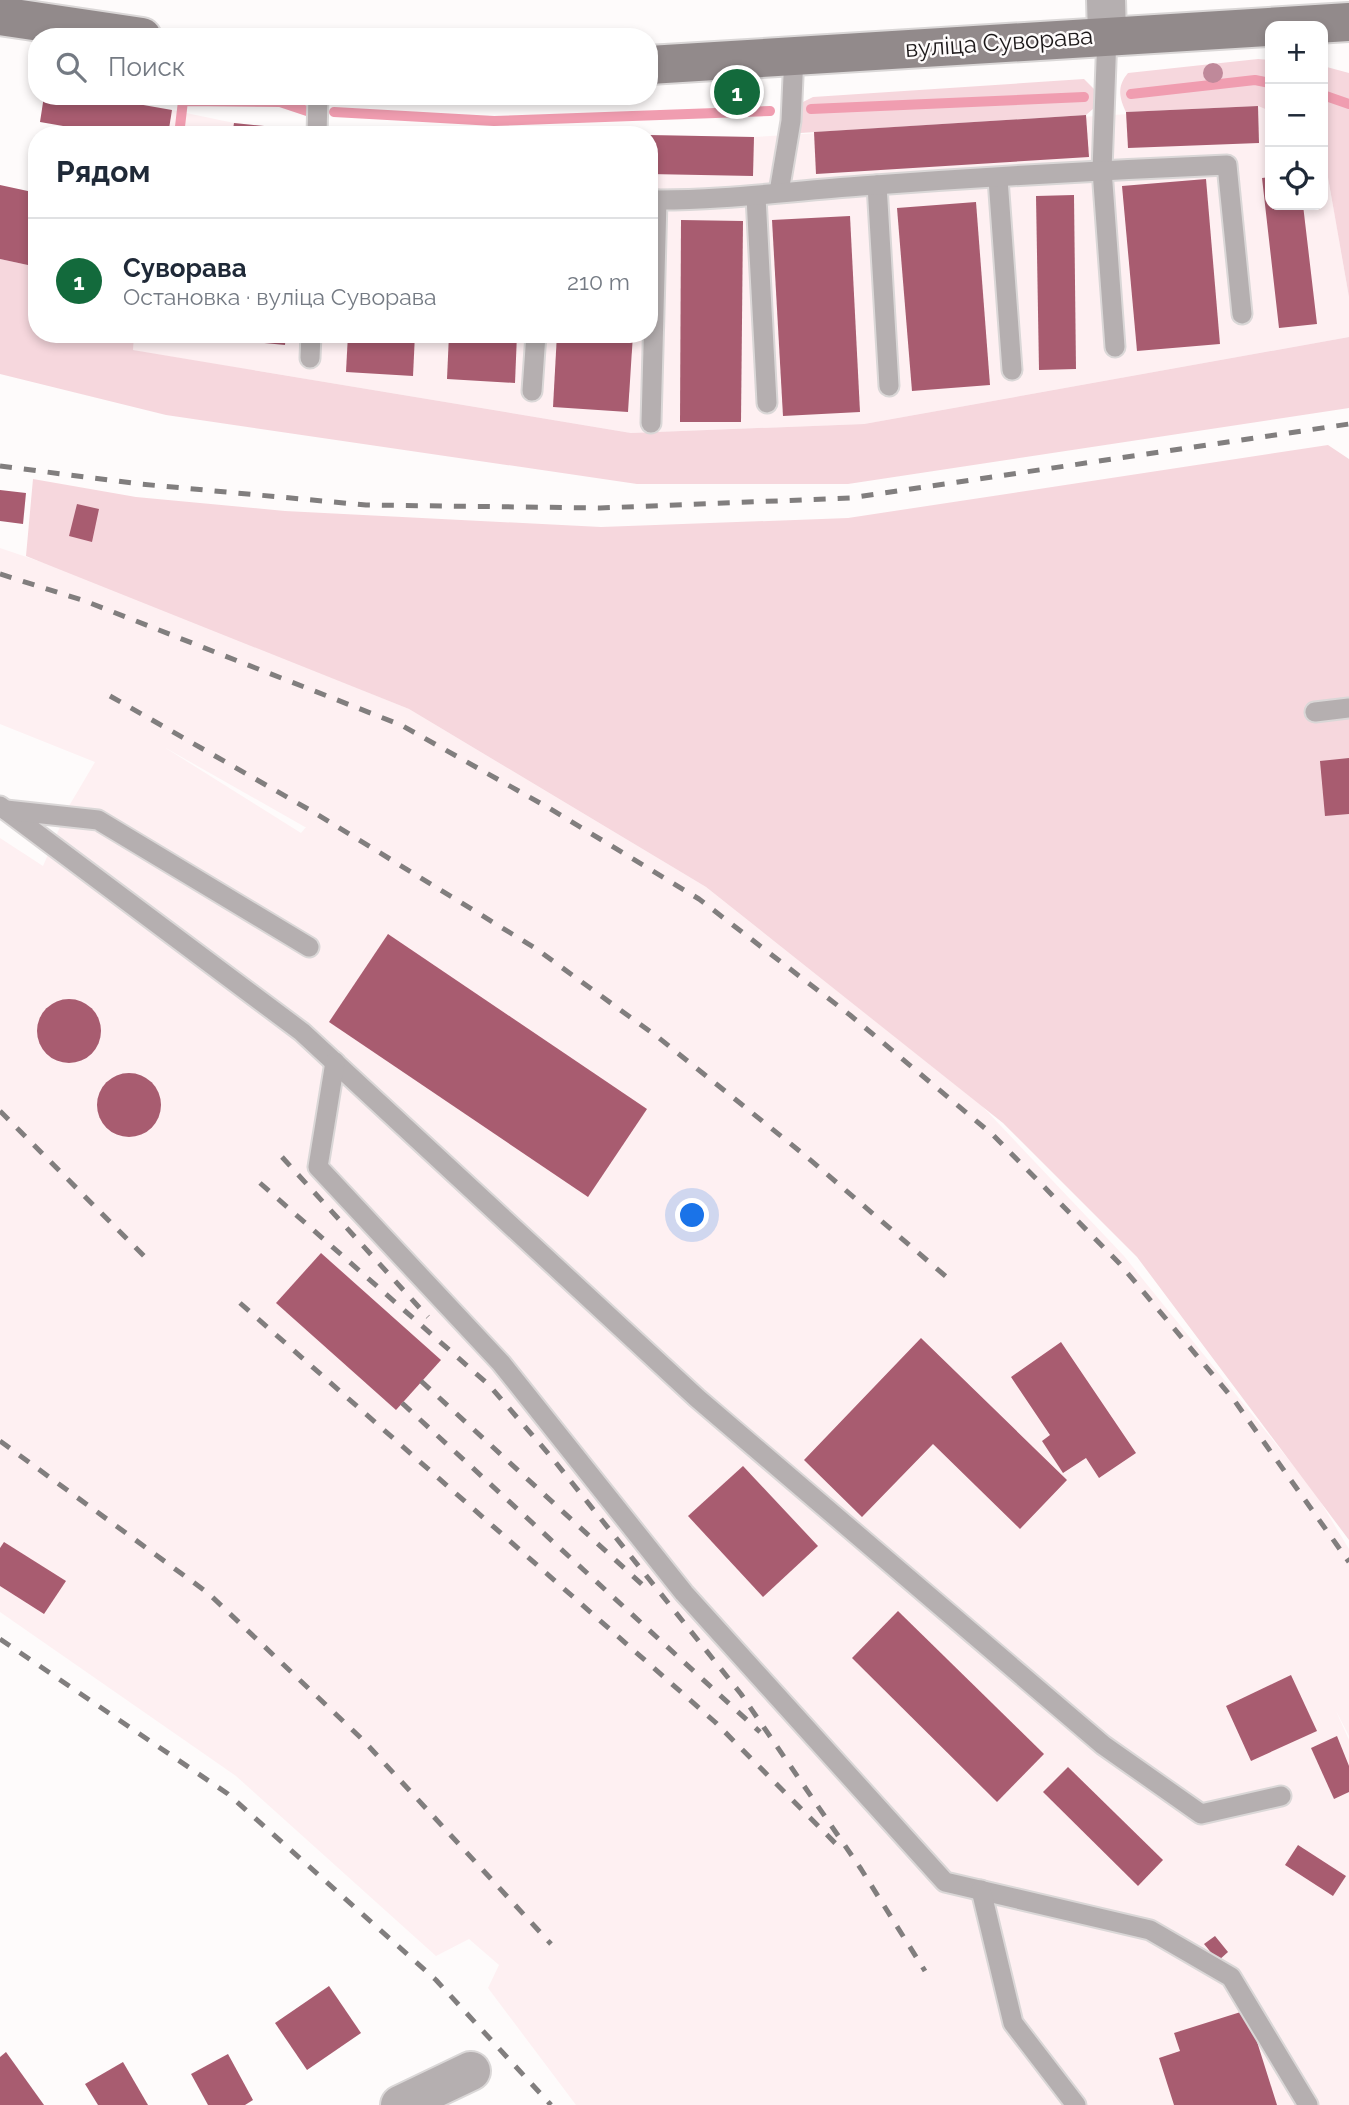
<!DOCTYPE html>
<html lang="ru">
<meta charset="utf-8">
<style>
:root{--surface:#fff;--page:#f2f2f3;--text:#1f2937;--muted:#747a83;--line:#e0e1e3;--accent:#136a3c}
body{margin:0;font-family:Raleway,sans-serif;background:var(--page);color:var(--text)}
.controls{position:absolute;right:21px;top:21px;display:grid;overflow:hidden;border-radius:14px;box-shadow:0 4px 10px #0003}
.controls button{width:63px;height:63px;display:grid;place-items:center;padding:0;border:0;border-bottom:2px solid var(--line);background:var(--surface);color:var(--text);font:35px sans-serif}
.you{position:absolute;left:693px;top:1216px;width:24px;height:24px;margin:-18px;border:5px solid #fff;border-radius:50%;background:#1a73e8;box-shadow:0 0 0 10px #1a73e833}
.badge{display:grid;place-items:center;width:46px;height:46px;border-radius:50%;background:var(--accent);color:#fff;font-size:23px;font-weight:700}
.pin{position:absolute;translate:-50% -50%;border:4px solid #fff;box-shadow:0 2px 7px #0006}
.list{margin:0;padding:0;list-style:none}
h2{display:flex;justify-content:space-between;align-items:center;height:91px;margin:0;padding:0 28px;font-size:30px}
h2 small{font-size:23px;font-weight:400;color:var(--muted)}
.list li{display:grid;grid-template-columns:46px 1fr auto;gap:21px;align-items:center;box-sizing:border-box;height:126px;padding:0 28px;border-top:2px solid var(--line)}
.list b{display:block;font-size:26px;white-space:nowrap}
.list p{margin:0;font-size:23px;white-space:nowrap;color:var(--muted)}
.list em{font-size:23px;font-style:normal;color:var(--muted)}
.icon{flex:none;width:38px;height:38px;fill:none;stroke:currentColor;stroke-width:2;stroke-linecap:round;stroke-linejoin:round}
.map{position:relative;flex:none;width:1349px;height:2105px;overflow:hidden}
.search{position:absolute;background:var(--surface);box-shadow:0 4px 10px #0003;left:28px;top:28px;width:630px;height:77px;display:flex;align-items:center;gap:18px;box-sizing:border-box;padding:0 24px;border-radius:28px;color:var(--muted);font-size:26px}
.panel{position:absolute;background:var(--surface);box-shadow:0 4px 10px #0003;left:28px;top:126px;width:630px;height:217px;border-radius:28px}
.map>svg:first-child{display:block}
.built{fill:#fef0f2;fill-rule:evenodd}
.green{fill:#f6d7dd}
.lines{fill:none;stroke-linecap:round;stroke-linejoin:round}
.stream{stroke:#f09db0;stroke-width:10}
.building{fill:#a85c70}
.lane-casing{stroke:#dad7d7;stroke-width:23}
.street-casing{stroke:#dad7d7;stroke-width:42}
.secondary-casing{stroke:#dad7d7;stroke-width:42}
.lane{stroke:#b5afb0;stroke-width:19}
.street{stroke:#b5afb0;stroke-width:38}
.secondary{stroke:#928a8b;stroke-width:38}
.rail{stroke:#817e7e;stroke-width:5;stroke-dasharray:12 12;stroke-linecap:butt}
.tree{fill:#bf899a}
.labels{text-anchor:middle;dominant-baseline:central;stroke-width:5;stroke-linejoin:round;paint-order:stroke}
.street-label{font-size:24px;fill:#1c1819;stroke:#fefbfb}
</style>
<div class="map">
<svg width="1349" height="2105" viewBox="0 0 1349 2105">
<rect width="100%" height="100%" fill="#fefbfb"/>
<g class="built">
<path d="M 1258,106 L 1270,111 L 1270,205 L 1323,205 L 1323,149 L 1349,297 L 1349,337 L 864,424 L 631,433 L 132,350 L 134,334 L 649,334 L 649,135 L 168,135 L 172,110 L 234,123 L 305,130 L 349,129 L 754,137 Z"/>
<path d="M 0,548 L 74,573 L 409,709 L 706,887 L 982,1106 L 1124,1256 L 1314,1491 L 1349,1549 L 1349,1736 L 1336,1711 L 1349,1740 L 1349,2105 L 576,2105 L 488,1988 L 499,1965 L 469,1939 L 436,1956 L 236,1776 L 0,1612 L 0,838 L 43,866 L 69,806 L 95,762 L 0,724 ZM 164,747 L 305,827 L 306,827 L 301,833 Z"/>
</g>
<g class="green">
<path d="M 1258,59 L 1270,60 L 1270,111 L 1258,106 L 1126,112 C 1119,97 1117,86 1128,73 Z"/>
<path d="M 1323,66 L 1349,73 L 1349,297 L 1323,149 Z"/>
<path d="M 1084,79 L 1094,89 L 1094,108 L 1086,115 L 800,133 L 803,102 L 813,97 Z"/>
<path d="M 0,259 L 37,267 L 37,334 L 134,334 L 133,350 L 631,433 L 864,424 L 1349,337 L 1349,408 L 848,484 L 637,484 L 166,415 L 0,374 Z"/>
<path d="M 1328,445 L 1349,459 L 1349,1540 L 1137,1257 L 1003,1123 L 706,887 L 409,709 L 26,556 L 33,479 L 136,497 L 285,511 L 601,527 L 848,518 Z"/>
</g>
<g class="lines">
<g class="stream">
<path d="M 1131,94 L 1255,80 L 1270,83"/>
<path d="M 1323,95 L 1349,104"/>
<path d="M 811,109 L 1084,97"/>
<path d="M 334,112 L 494,121 L 770,111"/>
<path d="M 179,135 L 183,101 L 280,102 L 307,111"/>
</g>
</g>
<g class="building">
<path d="M 44,96 L 92,96 L 172,110 L 168,135 L 115,135 L 40,122 Z"/>
<path d="M 1258,106 L 1259,143 L 1128,148 L 1126,112 Z"/>
<path d="M 1086,115 L 1089,157 L 816,174 L 814,132 Z"/>
<path d="M 234,123 L 305,130 L 305,135 L 232,135 Z"/>
<path d="M 349,129 L 531,132 L 531,135 L 348,135 Z"/>
<path d="M 649,135 L 754,137 L 753,176 L 649,174 Z"/>
<path d="M 1270,177 L 1270,205 L 1303,205 L 1317,324 L 1279,328 L 1262,178 Z"/>
<path d="M 1206,179 L 1220,344 L 1137,351 L 1122,186 Z"/>
<path d="M 0,185 L 37,193 L 37,267 L 0,259 Z"/>
<path d="M 1074,195 L 1076,369 L 1039,370 L 1036,196 Z"/>
<path d="M 976,202 L 990,385 L 912,391 L 897,208 Z"/>
<path d="M 850,216 L 860,412 L 783,416 L 772,220 Z"/>
<path d="M 681,220 L 743,221 L 741,422 L 680,422 Z"/>
<path d="M 213,334 L 286,334 L 285,345 L 213,338 Z"/>
<path d="M 348,334 L 415,334 L 413,376 L 346,372 Z"/>
<path d="M 449,334 L 517,334 L 515,383 L 447,379 Z"/>
<path d="M 557,334 L 633,334 L 628,412 L 553,407 Z"/>
<path d="M 0,490 L 26,493 L 23,524 L 0,521 Z"/>
<path d="M 77,504 L 99,509 L 92,542 L 69,536 Z"/>
<path d="M 1349,758 L 1349,814 L 1325,816 L 1320,761 Z"/>
<path d="M 388,934 L 647,1109 L 588,1197 L 329,1022 Z"/>
<circle cx="69" cy="1031" r="32"/>
<circle cx="129" cy="1105" r="32"/>
<path d="M 321,1253 L 441,1360 L 396,1410 L 276,1303 Z"/>
<path d="M 921,1338 L 1067,1480 L 1020,1529 L 933,1444 L 862,1517 L 804,1460 Z"/>
<path d="M 1061,1342 L 1136,1453 L 1099,1478 L 1086,1458 L 1063,1473 L 1042,1441 L 1050,1435 L 1011,1377 Z"/>
<path d="M 743,1466 L 818,1546 L 763,1597 L 688,1516 Z"/>
<path d="M 4,1542 L 66,1581 L 44,1614 L 0,1586 L 0,1548 Z"/>
<path d="M 898,1611 L 1044,1754 L 997,1802 L 852,1658 Z"/>
<path d="M 1291,1675 L 1317,1731 L 1251,1761 L 1226,1706 Z"/>
<path d="M 1337,1736 L 1349,1766 L 1349,1792 L 1334,1799 L 1311,1748 Z"/>
<path d="M 1068,1767 L 1163,1860 L 1138,1886 L 1043,1792 Z"/>
<path d="M 1298,1845 L 1346,1876 L 1333,1896 L 1285,1865 Z"/>
<path d="M 1215,1936 L 1228,1952 L 1218,1961 L 1204,1944 Z"/>
<path d="M 329,1986 L 361,2033 L 307,2070 L 275,2023 Z"/>
<path d="M 1247,2010 L 1277,2105 L 1174,2105 L 1159,2058 L 1180,2051 L 1174,2033 Z"/>
<path d="M 6,2052 L 44,2105 L 0,2105 L 0,2057 Z"/>
<path d="M 228,2054 L 253,2100 L 245,2105 L 208,2105 L 191,2074 Z"/>
<path d="M 123,2062 L 148,2105 L 98,2105 L 85,2084 Z"/>
</g>
<g class="lines">
<g class="lane-casing">
<g id="lane">
<path d="M 1107,35 L 1102,170 L 1115,347"/>
<path d="M 317,135 L 318,96"/>
<path d="M 998,179 L 1012,370"/>
<path d="M 877,185 L 889,386"/>
<path d="M 779,192 L 791,121 L 794,55"/>
<path d="M 756,197 L 767,403"/>
<path d="M 649,200 C 721,201 790,191 861,186 C 983,177 1105,170 1227,165 L 1242,314"/>
<path d="M 310,358 L 311,334"/>
<path d="M 532,391 L 536,334"/>
<path d="M 651,423 L 657,200"/>
<path d="M 1315,712 L 1349,708"/>
<path d="M 0,806 L 302,1032 L 697,1398 L 1103,1745 L 1201,1814 L 1281,1796"/>
<path d="M 6,810 L 98,820 L 309,947"/>
<path d="M 335,1062 L 318,1167 L 501,1363 L 684,1593 L 945,1882 L 1150,1930 L 1231,1977 L 1308,2105"/>
<path d="M 981,1890 L 1013,2023 L 1076,2105"/>
</g>
</g>
<g class="street-casing">
<g id="street">
<path d="M 1106,0 L 1107,35"/>
<path d="M 400,2105 L 471,2071"/>
</g>
</g>
<g class="secondary-casing">
<g id="secondary">
<path d="M 0,16 L 142,37"/>
<path d="M 649,65 L 1349,22"/>
</g>
</g>
<use href="#lane" class="lane"/>
<use href="#street" class="street"/>
<use href="#secondary" class="secondary"/>
<g class="rail">
<path d="M 0,466 L 140,484 L 366,505 L 600,508 L 850,498 L 1349,424"/>
<path d="M 0,574 L 85,601 L 401,725 L 549,808 L 699,899 L 850,1015 L 993,1135 L 1120,1264 L 1234,1400 L 1349,1562"/>
<path d="M 110,696 L 315,813 L 535,948 L 659,1038 L 807,1157 L 950,1280"/>
<path d="M 0,1111 L 148,1260"/>
<path d="M 282,1157 L 428,1317"/>
<path d="M 260,1183 L 489,1385 L 553,1459 L 741,1694 L 861,1869 L 925,1971"/>
<path d="M 240,1303 L 715,1722 L 836,1844"/>
<path d="M 421,1381 L 648,1590"/>
<path d="M 402,1403 L 760,1732"/>
<path d="M 0,1441 L 208,1593 L 363,1740 L 551,1944"/>
<path d="M 0,1639 L 228,1794 L 436,1980 L 551,2105"/>
</g>
</g>
<circle class="tree" cx="1213" cy="73" r="10"/>
<g class="labels">
<g class="street-label">
<text transform="translate(999 42) rotate(-4)">вуліца Суворава</text>
</g>
</g>
</svg>
<div class="controls">
<button>+</button>
<button>−</button>
<button><svg class="icon" aria-label="locate" viewBox="0 0 24 24"><circle cx="12" cy="12" r="6"/><path d="M12 2v4M12 18v4M2 12h4M18 12h4"/></svg></button>
</div>
<div class="you"></div>
<div class="pin badge" style="left:737px;top:92px">1</div>
<div class="search"><svg class="icon" aria-label="search" viewBox="0 0 24 24"><circle cx="10" cy="10" r="6"/><path d="M15 15l6 6"/></svg>Поиск</div>
<section class="panel">
<h2>Рядом<small></small></h2>
<ul class="list">
<li><span class="badge">1</span><div><b>Суворава</b><p>Остановка · вуліца Суворава</p></div><em>210 m</em></li>
</ul>
</section>
</div>
